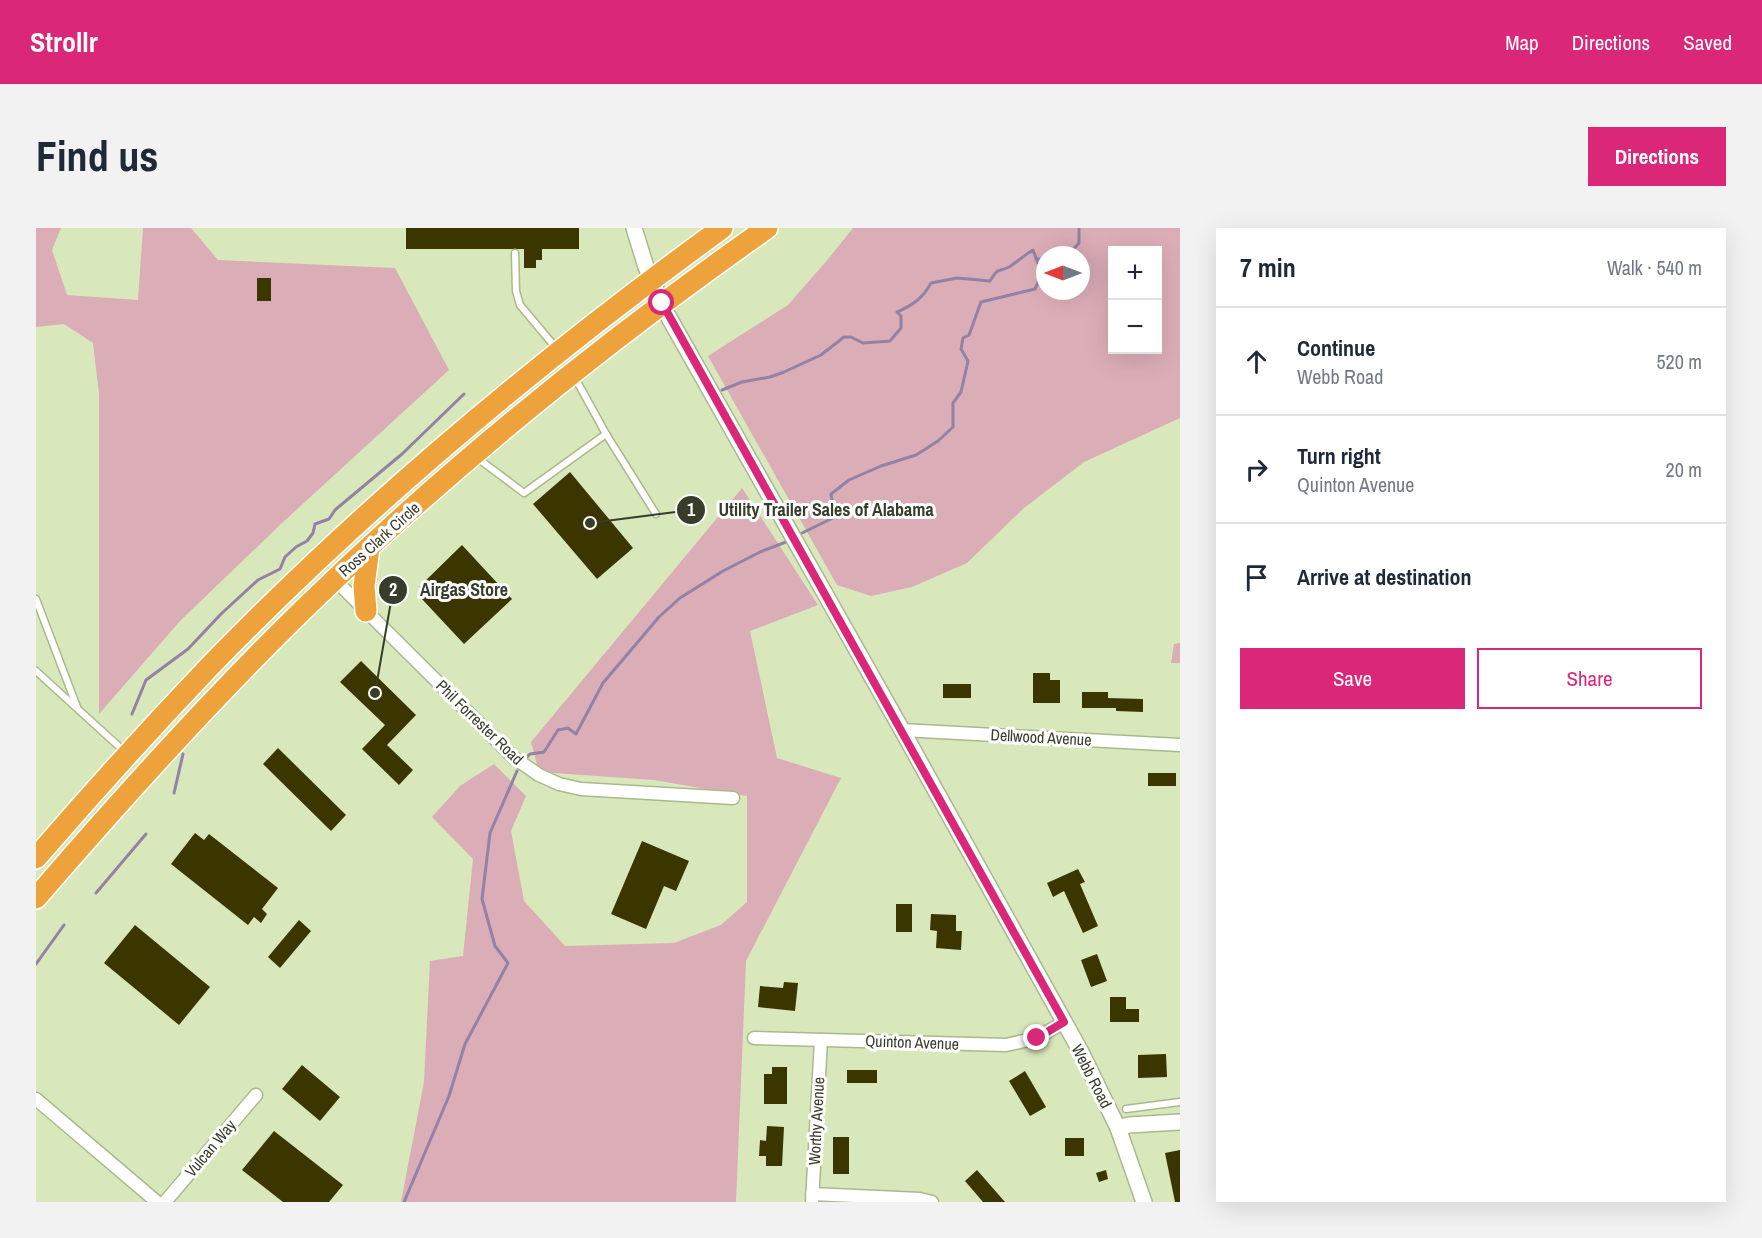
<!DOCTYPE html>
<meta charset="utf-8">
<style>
:root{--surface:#fff;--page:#f2f2f3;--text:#1f2937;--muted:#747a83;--line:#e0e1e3;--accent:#db2777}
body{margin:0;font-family:"Archivo Narrow",sans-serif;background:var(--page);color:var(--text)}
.controls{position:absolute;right:18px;top:18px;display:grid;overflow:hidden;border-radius:0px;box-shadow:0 6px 24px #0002}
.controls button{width:54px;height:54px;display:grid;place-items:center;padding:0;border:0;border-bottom:2px solid var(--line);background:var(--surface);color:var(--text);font:30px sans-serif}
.compass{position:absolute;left:1000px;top:18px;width:54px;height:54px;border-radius:50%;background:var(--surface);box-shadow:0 6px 24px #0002;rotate:270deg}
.stop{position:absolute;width:18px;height:18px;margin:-14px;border:4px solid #db2777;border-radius:50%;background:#fff}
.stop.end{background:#db2777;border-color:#fff;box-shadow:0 2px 6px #0008}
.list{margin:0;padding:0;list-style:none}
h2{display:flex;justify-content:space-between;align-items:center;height:78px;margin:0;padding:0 24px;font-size:26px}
h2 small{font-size:20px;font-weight:400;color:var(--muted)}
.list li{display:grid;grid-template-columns:39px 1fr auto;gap:18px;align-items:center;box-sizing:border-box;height:108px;padding:0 24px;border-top:2px solid var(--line)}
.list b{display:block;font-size:22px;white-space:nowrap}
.list p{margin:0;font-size:20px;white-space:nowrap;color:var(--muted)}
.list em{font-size:20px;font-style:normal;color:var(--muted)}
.actions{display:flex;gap:12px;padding:18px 24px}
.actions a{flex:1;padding:14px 0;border:2px solid var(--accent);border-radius:0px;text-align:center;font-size:21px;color:var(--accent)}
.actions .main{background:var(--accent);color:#fff}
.icon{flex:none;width:33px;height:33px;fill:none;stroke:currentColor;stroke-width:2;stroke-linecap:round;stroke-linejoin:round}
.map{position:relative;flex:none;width:1144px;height:974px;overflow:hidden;border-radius:0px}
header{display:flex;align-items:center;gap:36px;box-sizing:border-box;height:84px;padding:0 30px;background:var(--accent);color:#fff}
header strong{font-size:28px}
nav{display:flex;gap:33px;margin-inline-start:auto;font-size:21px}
.intro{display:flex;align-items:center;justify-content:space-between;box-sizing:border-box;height:144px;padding:0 36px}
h1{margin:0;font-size:42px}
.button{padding:15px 27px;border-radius:0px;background:var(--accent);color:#fff;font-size:21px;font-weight:700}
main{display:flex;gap:36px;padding:0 36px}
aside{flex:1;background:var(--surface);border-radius:0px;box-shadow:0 6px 24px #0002}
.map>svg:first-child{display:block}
.green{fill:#dbadb7;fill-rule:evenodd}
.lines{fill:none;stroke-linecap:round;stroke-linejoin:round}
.stream{stroke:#9182a6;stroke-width:3}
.building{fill:#3b3600}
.service-casing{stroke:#aab98d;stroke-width:9}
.minor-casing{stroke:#aab98d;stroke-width:15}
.tertiary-casing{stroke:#aab98d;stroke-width:18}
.trunk-casing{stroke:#fff;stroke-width:24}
.service{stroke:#fff;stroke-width:6}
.minor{stroke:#fff;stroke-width:12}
.tertiary{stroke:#fff;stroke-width:15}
.trunk{stroke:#eea23c;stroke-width:21}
.route{stroke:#db2777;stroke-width:8}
.labels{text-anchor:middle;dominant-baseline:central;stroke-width:6;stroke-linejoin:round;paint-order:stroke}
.street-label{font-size:16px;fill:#373d2b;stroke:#fff}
.leader{fill:none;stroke:#373d2b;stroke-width:2}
.callout-dot{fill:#373d2b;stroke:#fff;stroke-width:2}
.mark-label{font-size:18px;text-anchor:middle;font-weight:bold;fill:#fff}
.callout-label{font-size:18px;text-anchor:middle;font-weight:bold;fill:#373d2b;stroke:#fff;stroke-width:6;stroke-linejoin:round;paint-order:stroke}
</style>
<header>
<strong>Strollr</strong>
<nav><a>Map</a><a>Directions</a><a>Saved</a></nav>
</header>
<div class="intro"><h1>Find us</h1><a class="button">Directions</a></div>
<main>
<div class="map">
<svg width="1144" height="974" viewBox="0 0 1144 974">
<rect width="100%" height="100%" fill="#d8e8bb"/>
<g class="green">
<path d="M 0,0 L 25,0 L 16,22 L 31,67 L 102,72 L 107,0 L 155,0 L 182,32 L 359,40 L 413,142 L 246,295 L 144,393 L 63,486 L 63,166 L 57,115 L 28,96 L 0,99 Z"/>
<path d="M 817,0 L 1144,0 L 1144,190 L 1048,234 L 988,280 L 931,335 L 876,359 L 835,368 L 801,357 L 672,128 L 752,77 L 793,30 ZM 1122,22 L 1122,122 L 1076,122 L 1076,22 ZM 1009,27 L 1045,27 L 1045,63 L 1009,63 Z"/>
<path d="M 706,260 L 782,377 L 714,403 L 741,530 L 805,550 L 710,733 L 700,974 L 365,974 L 388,854 L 394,733 L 427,728 L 437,631 L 396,589 L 424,558 L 458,536 L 490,568 L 475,603 L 488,673 L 529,718 L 638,715 L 685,697 L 711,674 L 711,568 L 618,552 L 503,544 L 495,514 Z"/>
<path d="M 1144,415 L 1144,435 L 1135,435 L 1138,416 Z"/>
</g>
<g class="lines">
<g class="stream">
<path d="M 1032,27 L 1043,15 L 1043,0"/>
<path d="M 1000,31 L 1009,31"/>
<path d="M 686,162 L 706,154 L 734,149 L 748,144 L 785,127 L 808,109 L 815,109 L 827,115 L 854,113 L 865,100 L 865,88 L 861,84 C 877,77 887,70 895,55 L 921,50 L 954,53 C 963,38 961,45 973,39 C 977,37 991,25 997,22 L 1006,46 L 999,61 L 945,74 L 933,107 L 927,110 L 925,121 L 932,133 L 925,164 L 917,175 L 917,199 L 902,213 L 880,227 L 845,238 L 813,252 L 795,266 L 799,289 L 766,305"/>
<path d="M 96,486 L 110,452 L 152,421 L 185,386 L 222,352 L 244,341 L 249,329 L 260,319 L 271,313 L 277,305 L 279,296 L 293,291 L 299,282 L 366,226 L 428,166"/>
<path d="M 491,529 L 494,526 L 508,524 L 522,502 L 532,500 L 540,506 L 567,455 L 623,389 L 644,370 L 687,343 L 724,324 L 750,314"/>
<path d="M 138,565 L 147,526"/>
<path d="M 60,665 L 110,606"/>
<path d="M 0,736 L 28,697"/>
<path d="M 368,974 L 413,868 L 429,816 L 472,735 L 459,718 L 446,671 L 454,605 L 481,543"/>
</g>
</g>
<g class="building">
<path d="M 370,0 L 543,0 L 543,21 L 506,21 L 506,32 L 500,32 L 500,40 L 488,40 L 488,21 L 370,21 Z"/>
<rect x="221" y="50" width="14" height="23"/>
<path d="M 534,244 L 597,320 L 561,351 L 497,276 Z"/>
<path d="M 426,317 L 476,371 L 428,416 L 385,370 L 390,366 L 383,359 Z"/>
<path d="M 325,433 L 380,487 L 351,517 L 377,542 L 363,557 L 326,521 L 349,497 L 304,454 Z"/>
<path d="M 997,445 L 1014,445 L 1014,452 L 1024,452 L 1024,475 L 997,475 Z"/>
<rect x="907" y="456" width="28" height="14"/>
<path d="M 1046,464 L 1072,464 L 1072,470 L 1107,471 L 1107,484 L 1080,483 L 1080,480 L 1046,480 Z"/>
<path d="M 242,520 L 310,587 L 295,603 L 227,536 Z"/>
<rect x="1112" y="545" width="28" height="13"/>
<path d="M 159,605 L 168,612 L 173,606 L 242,660 L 226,681 L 231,686 L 225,695 L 218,689 L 212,697 L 135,636 Z"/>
<path d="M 606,613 L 653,633 L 640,663 L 628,658 L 610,701 L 575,686 Z"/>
<path d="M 1042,641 L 1049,654 L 1044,656 L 1062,698 L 1047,705 L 1028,663 L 1017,669 L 1011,655 Z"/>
<rect x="860" y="676" width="16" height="28"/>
<path d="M 895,686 L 920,687 L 920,703 L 926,703 L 925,722 L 900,720 L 901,703 L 894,702 Z"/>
<path d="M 263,692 L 275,703 L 244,740 L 232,729 Z"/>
<path d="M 99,697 L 174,759 L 143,797 L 68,735 Z"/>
<path d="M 1061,726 L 1071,753 L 1055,759 L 1045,732 Z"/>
<path d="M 748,754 L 762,755 L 759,783 L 722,779 L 724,758 L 747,760 Z"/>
<path d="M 1074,769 L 1090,769 L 1090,781 L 1103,781 L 1103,794 L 1074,794 Z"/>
<path d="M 1130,826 L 1131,849 L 1102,850 L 1102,827 Z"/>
<path d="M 266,837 L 304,869 L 284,893 L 246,861 Z"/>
<path d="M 736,839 L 751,839 L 751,876 L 728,876 L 728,846 L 736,846 Z"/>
<rect x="811" y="842" width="30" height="13"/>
<path d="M 989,843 L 1010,879 L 994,888 L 973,853 Z"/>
<path d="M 731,898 L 748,899 L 746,938 L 730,938 L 730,928 L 723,928 L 724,912 L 730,913 Z"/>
<path d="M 238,903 L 307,957 L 293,974 L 247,974 L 206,942 Z"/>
<rect x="797" y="909" width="16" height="37"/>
<rect x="1029" y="910" width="19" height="18"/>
<path d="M 1144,922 L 1144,974 L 1139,974 L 1129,925 Z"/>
<path d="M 941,942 L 969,974 L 947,974 L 929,953 Z"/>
<path d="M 1070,942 L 1072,951 L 1063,954 L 1060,945 Z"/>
</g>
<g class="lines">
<g class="service-casing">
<g id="service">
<path d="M 479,25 L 480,63 L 484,77 L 520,120"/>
<path d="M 538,148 L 570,206 L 620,286"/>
<path d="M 440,229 L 488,265 L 570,206"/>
<path d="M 0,371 L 41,479"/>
<path d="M 0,443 L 89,524"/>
<path d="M 1090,881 L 1144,874"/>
</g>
</g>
<g class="minor-casing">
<g id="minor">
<path d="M 299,352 L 477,529 L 503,547 L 523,556 L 545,561 L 697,570"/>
<path d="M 866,502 L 1144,517"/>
<path d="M 718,810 L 970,817 L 1001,810 L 1028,794"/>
<path d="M 0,871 L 121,974"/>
<path d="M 776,966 L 884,971 L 896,974"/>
<path d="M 129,974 L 220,867"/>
<path d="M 776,974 L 785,812"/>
</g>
</g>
<g class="tertiary-casing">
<g id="tertiary">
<path d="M 598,0 L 610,39 L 631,86 L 866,502 L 1045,824 L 1082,900 L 1108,974"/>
<path d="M 1082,900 L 1093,897 L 1144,894"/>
</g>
</g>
<g class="trunk-casing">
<g id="trunk">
<path d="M 330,383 L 328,358 L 333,320"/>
<path d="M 0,630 C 56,565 114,501 173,439 C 330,277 504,132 686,0"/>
<path d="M 0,670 C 87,569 176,470 272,377 C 414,239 569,114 731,0"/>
</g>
</g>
<use href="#service" class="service"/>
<use href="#minor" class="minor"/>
<use href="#tertiary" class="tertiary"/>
<use href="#trunk" class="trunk"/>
</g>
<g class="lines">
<path class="route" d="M 626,75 L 1028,794 L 1001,810"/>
</g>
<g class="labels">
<g class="street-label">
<text transform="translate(343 311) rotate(-42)">Ross Clark Circle</text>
<text transform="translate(444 494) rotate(44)">Phil Forrester Road</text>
<text transform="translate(1005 509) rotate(3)">Dellwood Avenue</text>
<text transform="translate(876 814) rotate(2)">Quinton Avenue</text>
<text transform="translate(1056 848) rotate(63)">Webb Road</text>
<text transform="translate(780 893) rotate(-87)">Worthy Avenue</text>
<text transform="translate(174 920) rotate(-50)">Vulcan Way</text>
</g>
</g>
<path class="leader" d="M554 295L655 282M339 465L357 362"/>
<g class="callout-dot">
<circle cx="554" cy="295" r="6"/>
<circle cx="339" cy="465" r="6"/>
<circle cx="655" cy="282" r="15"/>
<circle cx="357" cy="362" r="15"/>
</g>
<g class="mark-label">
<text x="655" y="288">1</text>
<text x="357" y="368">2</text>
</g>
<g class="callout-label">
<text x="790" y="288">Utility Trailer Sales of Alabama</text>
<text x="428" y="368">Airgas Store</text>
</g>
</svg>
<div class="controls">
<button>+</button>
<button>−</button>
</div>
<svg class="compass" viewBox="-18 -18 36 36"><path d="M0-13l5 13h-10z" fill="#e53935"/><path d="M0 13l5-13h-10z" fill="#747a83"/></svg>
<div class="stop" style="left:626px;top:75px"></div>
<div class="stop end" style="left:1001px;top:810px"></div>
</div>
<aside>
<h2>7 min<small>Walk · 540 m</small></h2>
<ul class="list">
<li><svg class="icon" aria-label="ahead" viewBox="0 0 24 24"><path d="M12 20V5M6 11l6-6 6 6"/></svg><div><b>Continue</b><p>Webb Road</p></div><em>520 m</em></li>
<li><svg class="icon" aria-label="right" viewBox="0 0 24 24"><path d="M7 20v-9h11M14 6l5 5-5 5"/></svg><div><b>Turn right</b><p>Quinton Avenue</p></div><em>20 m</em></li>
<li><svg class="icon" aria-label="arrive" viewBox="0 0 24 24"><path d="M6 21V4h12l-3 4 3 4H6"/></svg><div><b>Arrive at destination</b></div></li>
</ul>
<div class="actions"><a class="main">Save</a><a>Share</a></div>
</aside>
</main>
